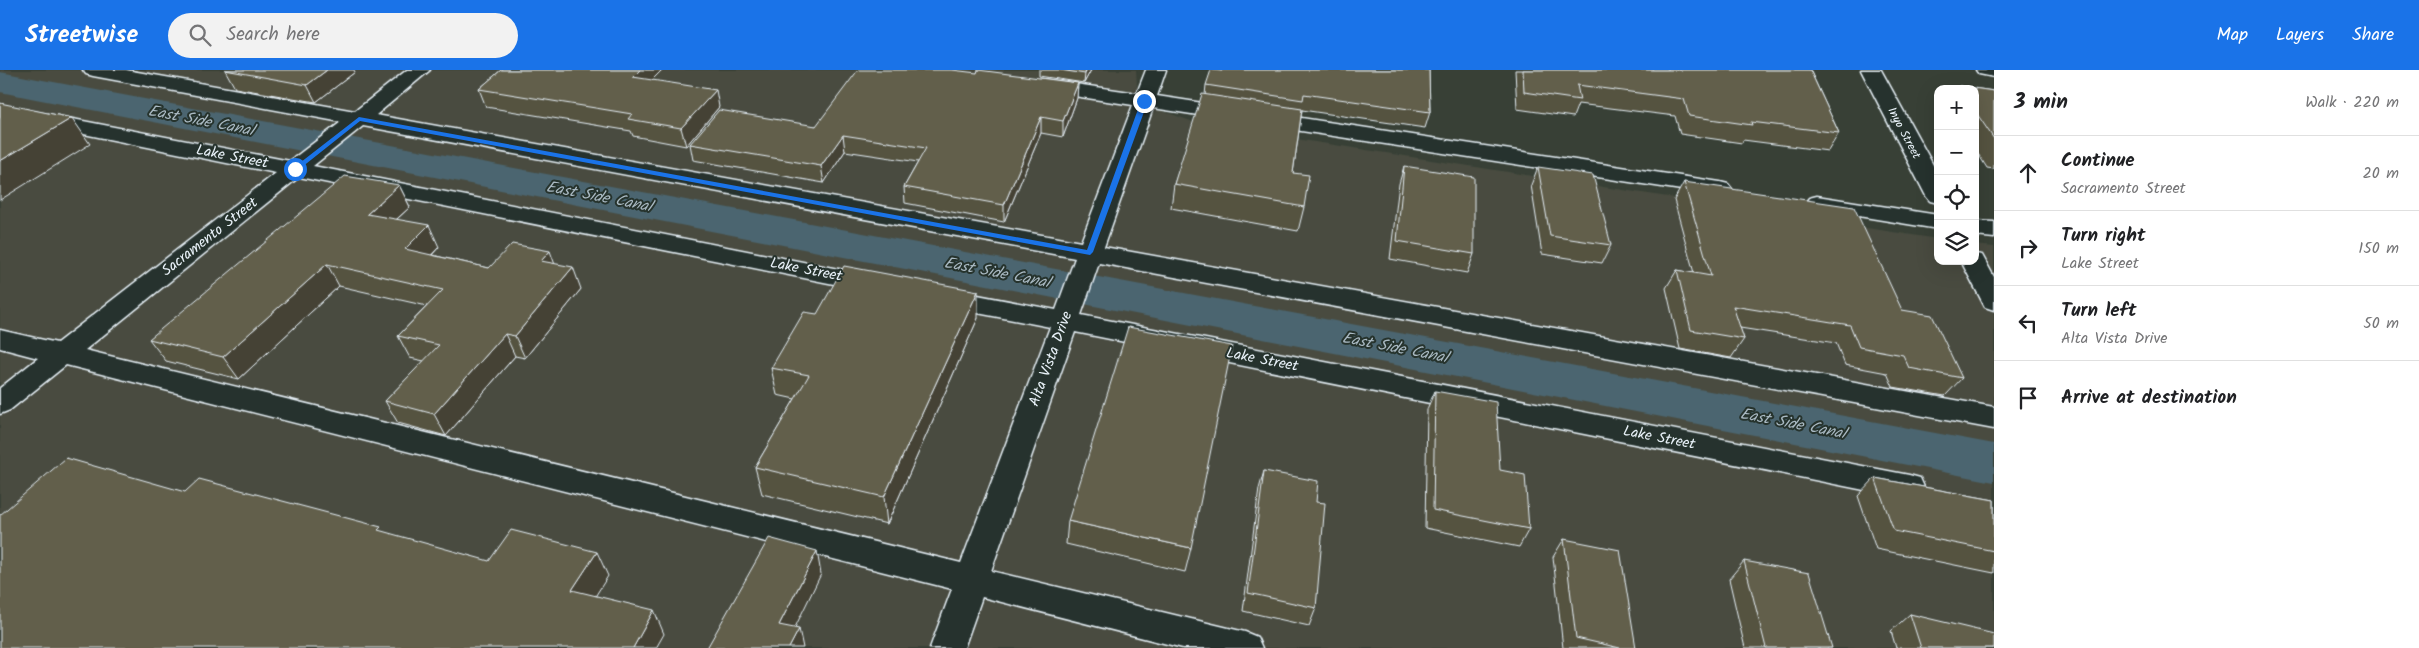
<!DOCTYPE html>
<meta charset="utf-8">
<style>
:root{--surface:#fff;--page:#f2f2f2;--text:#202124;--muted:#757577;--line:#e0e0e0;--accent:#1a73e8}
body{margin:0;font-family:Kalam,sans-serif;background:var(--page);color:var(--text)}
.controls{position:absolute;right:15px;top:15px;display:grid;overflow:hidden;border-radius:10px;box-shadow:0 5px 20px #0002}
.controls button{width:45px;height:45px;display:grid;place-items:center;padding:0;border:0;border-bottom:1px solid var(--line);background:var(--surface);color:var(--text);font:25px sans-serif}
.stop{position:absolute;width:15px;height:15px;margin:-11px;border:4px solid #1a73e8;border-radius:50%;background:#fff}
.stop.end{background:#1a73e8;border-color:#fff;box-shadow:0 1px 5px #0008}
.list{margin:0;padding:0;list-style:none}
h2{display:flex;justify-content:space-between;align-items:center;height:65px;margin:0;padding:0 20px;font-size:21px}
h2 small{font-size:16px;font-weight:400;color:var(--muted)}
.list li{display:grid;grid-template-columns:32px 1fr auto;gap:15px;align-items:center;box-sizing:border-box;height:75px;padding:0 20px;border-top:1px solid var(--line)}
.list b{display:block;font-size:19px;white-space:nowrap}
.list p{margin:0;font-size:16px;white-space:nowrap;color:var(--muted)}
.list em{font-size:16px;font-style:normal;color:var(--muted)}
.icon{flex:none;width:28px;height:28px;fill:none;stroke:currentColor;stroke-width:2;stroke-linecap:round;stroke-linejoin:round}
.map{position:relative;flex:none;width:1994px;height:578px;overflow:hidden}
header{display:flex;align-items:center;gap:30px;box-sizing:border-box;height:70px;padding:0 25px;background:var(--accent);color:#fff}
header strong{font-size:24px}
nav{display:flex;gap:28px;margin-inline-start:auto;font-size:18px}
.search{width:350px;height:45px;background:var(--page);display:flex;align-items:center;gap:12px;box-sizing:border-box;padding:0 18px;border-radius:28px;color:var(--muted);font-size:19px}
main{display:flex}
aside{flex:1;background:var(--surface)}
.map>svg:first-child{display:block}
.built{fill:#484c40}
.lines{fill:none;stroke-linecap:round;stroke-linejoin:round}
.canal{fill:#4b6570;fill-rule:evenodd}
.minor-casing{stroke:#e8f1f8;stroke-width:3}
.major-casing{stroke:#e8f1f8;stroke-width:3}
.minor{fill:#26332d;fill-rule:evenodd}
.major{fill:#26332d;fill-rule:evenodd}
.wall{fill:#545240;stroke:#e8f1f8}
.shaded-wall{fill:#454234;stroke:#e8f1f8}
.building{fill:#625f4b;stroke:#e8f1f8}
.route{fill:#1a73e8}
.labels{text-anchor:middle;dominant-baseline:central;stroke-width:4;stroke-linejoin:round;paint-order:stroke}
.far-street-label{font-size:12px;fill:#e8f1f8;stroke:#26332d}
.street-label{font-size:15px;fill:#e8f1f8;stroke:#26332d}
.water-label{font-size:16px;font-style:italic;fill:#a9b9c2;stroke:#26332d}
</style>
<header>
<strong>Streetwise</strong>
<div class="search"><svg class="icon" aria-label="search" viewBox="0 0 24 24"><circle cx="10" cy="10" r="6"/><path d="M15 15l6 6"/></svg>Search here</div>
<nav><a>Map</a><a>Layers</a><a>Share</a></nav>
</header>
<main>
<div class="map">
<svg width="1994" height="578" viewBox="0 0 1994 578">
<rect width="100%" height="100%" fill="#384036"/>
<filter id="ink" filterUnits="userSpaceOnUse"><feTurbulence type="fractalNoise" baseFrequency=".02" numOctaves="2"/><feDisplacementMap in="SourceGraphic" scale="10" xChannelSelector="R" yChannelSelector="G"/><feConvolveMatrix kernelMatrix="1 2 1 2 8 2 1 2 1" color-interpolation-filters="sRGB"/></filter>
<g filter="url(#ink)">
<path class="built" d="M 0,0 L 1136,0 L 1138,32 L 1199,54 L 1938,169 L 1938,191 L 1975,191 L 1975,175 L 1994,177 L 1994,578 L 0,578 Z"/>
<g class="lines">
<path class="canal" d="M 0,2 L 1994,374 L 1994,412 L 0,22 Z"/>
<g class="minor-casing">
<g id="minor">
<path d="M 83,0 L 126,0 L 355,41 L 407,0 L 430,0 L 376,45 L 1081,172 L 1133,35 L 1041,21 L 1034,19 L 1031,15 L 1034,11 L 1041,9 L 1137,23 L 1146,0 L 1166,0 L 1157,26 L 1720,112 L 1728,114 L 1732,119 L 1728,124 L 1720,126 L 1153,38 L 1104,177 L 1994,337 L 1994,359 L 1099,193 L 1081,245 L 1909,405 L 1920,408 L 1924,417 L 1920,426 L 1909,429 L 1075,262 L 991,501 L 1245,562 L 1257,567 L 1262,578 L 1183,578 L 982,527 L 964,578 L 930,578 L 952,519 L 66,295 L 10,340 L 0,344 L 0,318 L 38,288 L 0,278 L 0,260 L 57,273 L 276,103 L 0,47 L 0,35 L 290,91 L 341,52 L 93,6 L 86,4 ZM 363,56 L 1075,188 L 1056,240 L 941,218 L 932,221 L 928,227 L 932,233 L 941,236 L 1050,257 L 961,493 L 85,280 L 299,107 L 874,222 L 883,220 L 887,214 L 883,208 L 874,206 L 313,96 Z"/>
<path d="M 1861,0 L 1881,0 L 1938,104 L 1938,133 L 1930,131 L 1926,126 Z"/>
<path d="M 1817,126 L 1938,145 L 1938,159 L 1809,138 L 1805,133 L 1809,128 Z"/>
<path d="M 1975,151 L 1994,152 L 1994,168 L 1975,166 Z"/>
<path d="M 1975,184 L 1982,185 L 1994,207 L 1994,240 L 1985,237 L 1961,191 L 1975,191 Z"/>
</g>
</g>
<g class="major-casing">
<path id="major" d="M 1976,0 L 1994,0 L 1994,7 L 1979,4 Z"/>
</g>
<use href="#minor" class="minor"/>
<use href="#major" class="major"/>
</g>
<g class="wall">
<path d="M 225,0 L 355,2 L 316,32 L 235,18 Z"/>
<path d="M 501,0 L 662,0 L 652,10 L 719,37 L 686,76 L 633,66 L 631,61 L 486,37 L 479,19 Z"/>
<path d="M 1039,0 L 1091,0 L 1084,13 L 1039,6 Z"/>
<path d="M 1221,0 L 1429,0 L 1430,42 L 1425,58 L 1302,40 L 1293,103 L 1304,137 L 1298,161 L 1171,138 L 1174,114 L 1205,25 L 1206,15 Z"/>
<path d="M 1515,0 L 1810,0 L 1839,63 L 1828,81 L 1743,70 L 1742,73 L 1680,64 L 1675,46 L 1578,34 L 1573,47 L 1517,39 Z"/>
<path d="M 977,3 L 1078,13 L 1077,28 L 1063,67 L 1041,63 L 1004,152 L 905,133 L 904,117 L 918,92 L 845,81 L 824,113 L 693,90 L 690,74 L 816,56 Z"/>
<path d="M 1959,16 L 1994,21 L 1994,99 L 1987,98 L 1975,79 L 1975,19 L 1957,19 Z"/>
<path d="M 1404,96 L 1474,184 L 1467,203 L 1390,189 L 1399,114 Z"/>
<path d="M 1538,97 L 1611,175 L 1602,193 L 1542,184 L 1531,115 Z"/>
<path d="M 1684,112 L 1902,240 L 1962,308 L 1945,326 L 1893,317 L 1887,303 L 1845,295 L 1836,273 L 1740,258 L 1744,269 L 1731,288 L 1680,279 L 1666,218 L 1677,200 L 1694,203 L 1674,130 Z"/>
<path d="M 399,115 L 410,137 L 396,150 L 439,177 L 432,185 L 489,198 L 554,193 L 581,219 L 525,288 L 515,286 L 446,366 L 398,353 L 385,331 L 424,291 L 410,288 L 398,266 L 427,236 L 339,216 L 239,309 L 166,291 L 149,269 Z"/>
<path d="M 978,248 L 887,454 L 762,424 L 755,397 L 795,329 L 777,325 L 771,298 Z"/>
<path d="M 1435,321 L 1500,400 L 1529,459 L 1519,477 L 1425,458 L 1427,339 Z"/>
<path d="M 1264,401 L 1316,432 L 1316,538 L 1309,556 L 1243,541 L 1259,419 Z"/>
<path d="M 1875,408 L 1994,430 L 1994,503 L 1876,479 L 1858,426 Z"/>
<path d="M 1068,451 L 1191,478 L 1185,502 L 1066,474 Z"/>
<path d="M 1564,469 L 1636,578 L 1563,578 L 1553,487 Z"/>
<path d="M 1744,491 L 1832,578 L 1745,578 L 1729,509 Z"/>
<path d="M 1910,544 L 1994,578 L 1896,578 L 1891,561 Z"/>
</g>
<g class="shaded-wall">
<path d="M 327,0 L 354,0 L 355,2 L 316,32 L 307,15 Z"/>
<path d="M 640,0 L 662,0 L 638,24 L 633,7 Z"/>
<path d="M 1086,0 L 1091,0 L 1084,13 L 1085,4 Z"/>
<path d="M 1078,13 L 1077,28 L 1063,67 L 1063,51 Z"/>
<path d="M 716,20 L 719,37 L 686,76 L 681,58 Z"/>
<path d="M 1041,47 L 1041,63 L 1004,152 L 1004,135 Z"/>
<path d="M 72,48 L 90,74 L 0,130 L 0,91 Z"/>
<path d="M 843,65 L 845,81 L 824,113 L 821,96 Z"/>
<path d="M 399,115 L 410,137 L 378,166 L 367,144 Z"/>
<path d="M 429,155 L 439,177 L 416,201 L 405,179 Z"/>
<path d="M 550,181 L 558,203 L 541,191 Z"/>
<path d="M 327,194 L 339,216 L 239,309 L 223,287 Z"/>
<path d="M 573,197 L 581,219 L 525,288 L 515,266 Z"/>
<path d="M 978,221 L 978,248 L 887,454 L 884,427 Z"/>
<path d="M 505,264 L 515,286 L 446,366 L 434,344 Z"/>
<path d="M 817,481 L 821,504 L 785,578 L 779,555 Z"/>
<path d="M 597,482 L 608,506 L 584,544 L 572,520 Z"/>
<path d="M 654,540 L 664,564 L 656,578 L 633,578 Z"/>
<path d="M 799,559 L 803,578 L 789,578 Z"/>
</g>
<g class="building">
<path d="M 225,0 L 327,0 L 307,15 Z"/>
<path d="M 501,0 L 640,0 L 633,7 L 716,20 L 681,58 L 628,49 L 632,44 L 479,19 Z"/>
<path d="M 858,0 L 952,0 L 977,3 L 978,0 L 1078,13 L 1063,51 L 1041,47 L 1004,135 L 904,117 L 926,78 L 843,65 L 821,96 L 690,74 L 719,40 L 816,56 Z"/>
<path d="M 1060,0 L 1086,0 L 1085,4 Z"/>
<path d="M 1211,0 L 1222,1 L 1222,0 L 1429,0 L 1430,42 L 1304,24 L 1303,30 L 1206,15 Z"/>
<path d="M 1523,0 L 1810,0 L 1839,63 L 1751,52 L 1752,55 L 1689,46 L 1684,29 L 1577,15 L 1580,30 L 1524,22 Z"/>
<path d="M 1959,16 L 1994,21 L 1994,69 L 1975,41 L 1975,19 L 1960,19 Z"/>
<path d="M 1202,24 L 1302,39 L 1293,103 L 1309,105 L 1304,137 L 1174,114 Z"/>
<path d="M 0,33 L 72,48 L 0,91 Z"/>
<path d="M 1404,96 L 1474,107 L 1474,184 L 1397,171 Z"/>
<path d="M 1538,97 L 1593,105 L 1611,175 L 1550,166 Z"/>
<path d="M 345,106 L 399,115 L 367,144 L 429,155 L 405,179 L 489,198 L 512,174 L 550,181 L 541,191 L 573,197 L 515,266 L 505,264 L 434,344 L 385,331 L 439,275 L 398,266 L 443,220 L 327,194 L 223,287 L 149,269 Z"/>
<path d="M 1684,112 L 1854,137 L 1902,240 L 1932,245 L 1962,308 L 1909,298 L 1903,285 L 1859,277 L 1850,255 L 1733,236 L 1744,269 L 1691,260 L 1677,200 L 1711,206 Z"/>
<path d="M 844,196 L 978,221 L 884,427 L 755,397 L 809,305 L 771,298 L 804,242 L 817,244 Z"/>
<path d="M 1128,257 L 1232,276 L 1191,478 L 1068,451 Z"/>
<path d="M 1435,321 L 1496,332 L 1500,400 L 1525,405 L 1529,459 L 1433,440 Z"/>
<path d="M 66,388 L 185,422 L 199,409 L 381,457 L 378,460 L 489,491 L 511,460 L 597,482 L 572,520 L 654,540 L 633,578 L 0,578 L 0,445 Z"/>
<path d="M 1264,401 L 1318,411 L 1316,432 L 1325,433 L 1316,538 L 1248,523 Z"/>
<path d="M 1875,408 L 1994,430 L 1994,481 L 1894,461 Z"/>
<path d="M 769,468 L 817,481 L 779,555 L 799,559 L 789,578 L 707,578 Z"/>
<path d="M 1564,469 L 1620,480 L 1636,578 L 1620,578 L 1576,568 Z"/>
<path d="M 1744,491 L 1809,503 L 1832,578 L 1766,578 Z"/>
<path d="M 1910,544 L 1994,564 L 1994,578 L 1921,578 Z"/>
</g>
</g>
<path class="route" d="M 1144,29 L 1148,31 L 1093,182 L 1090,185 L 360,51 L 297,101 L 292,99 L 359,47 L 1087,180 L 1141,31 Z"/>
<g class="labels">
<g class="far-street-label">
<text transform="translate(1904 63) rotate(62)">Inyo Street</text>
</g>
<g class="street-label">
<text transform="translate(232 87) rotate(11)">Lake Street</text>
<text transform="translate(210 167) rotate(-38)">Sacramento Street</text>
<text transform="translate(806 200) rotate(11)">Lake Street</text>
<text transform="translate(1051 289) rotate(-70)">Alta Vista Drive</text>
<text transform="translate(1262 290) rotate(11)">Lake Street</text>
<text transform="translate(1659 368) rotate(11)">Lake Street</text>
</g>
<g class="water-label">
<text transform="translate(201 51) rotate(11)">East Side Canal</text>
<text transform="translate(599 127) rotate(11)">East Side Canal</text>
<text transform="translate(997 203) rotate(11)">East Side Canal</text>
<text transform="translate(1395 278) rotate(11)">East Side Canal</text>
<text transform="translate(1793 354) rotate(11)">East Side Canal</text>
</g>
</g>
</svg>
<div class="controls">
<button>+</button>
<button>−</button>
<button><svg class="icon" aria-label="locate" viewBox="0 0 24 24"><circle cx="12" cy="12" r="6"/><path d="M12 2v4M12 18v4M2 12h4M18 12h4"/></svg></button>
<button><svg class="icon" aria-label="layers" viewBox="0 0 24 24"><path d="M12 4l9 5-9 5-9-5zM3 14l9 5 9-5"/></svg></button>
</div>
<div class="stop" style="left:295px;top:99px"></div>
<div class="stop end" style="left:1144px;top:31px"></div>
</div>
<aside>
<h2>3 min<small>Walk · 220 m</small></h2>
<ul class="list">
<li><svg class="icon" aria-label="ahead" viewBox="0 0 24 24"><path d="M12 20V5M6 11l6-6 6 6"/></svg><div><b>Continue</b><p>Sacramento Street</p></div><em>20 m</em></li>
<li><svg class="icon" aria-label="right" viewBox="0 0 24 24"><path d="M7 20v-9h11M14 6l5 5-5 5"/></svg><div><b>Turn right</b><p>Lake Street</p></div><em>150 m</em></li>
<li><svg class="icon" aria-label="left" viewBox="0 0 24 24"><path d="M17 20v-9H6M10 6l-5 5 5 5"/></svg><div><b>Turn left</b><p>Alta Vista Drive</p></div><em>50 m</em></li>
<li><svg class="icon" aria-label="arrive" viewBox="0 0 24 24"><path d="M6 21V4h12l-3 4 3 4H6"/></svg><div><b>Arrive at destination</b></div></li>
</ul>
</aside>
</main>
